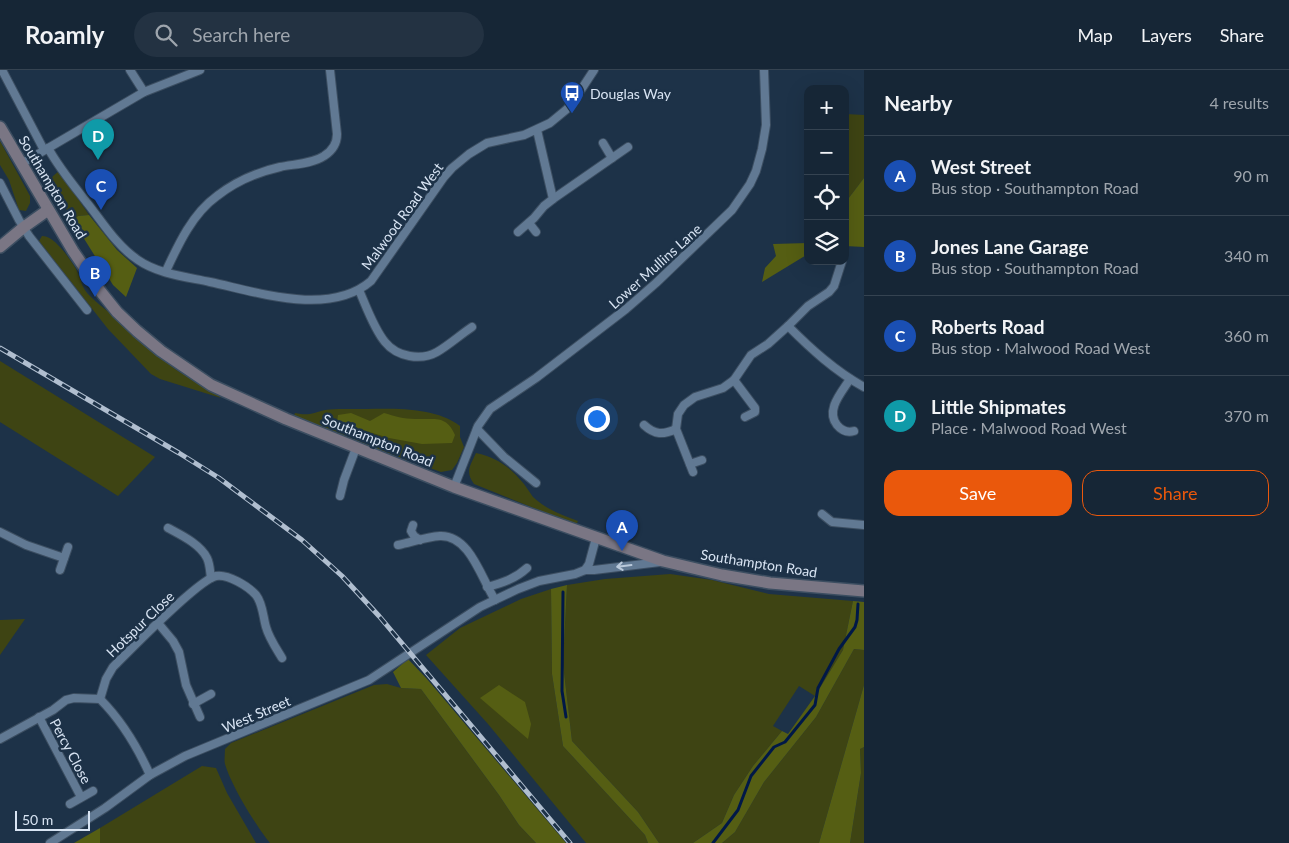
<!DOCTYPE html>
<meta charset="utf-8">
<style>
:root{--surface:#162636;--page:#233242;--text:#f1f3f6;--muted:#9ea5ad;--line:#354351;--accent:#ea580c}
body{margin:0;font-family:Lato,sans-serif;background:var(--page);color:var(--text)}
.controls{position:absolute;right:15px;top:15px;display:grid;overflow:hidden;border-radius:10px;box-shadow:0 5px 20px #0002}
.controls button{width:45px;height:45px;display:grid;place-items:center;padding:0;border:0;border-bottom:1px solid var(--line);background:var(--surface);color:var(--text);font:25px sans-serif}
.scale{position:absolute;left:15px;bottom:12px;width:75px;box-sizing:border-box;padding-left:5px;border:2px solid #d8e4f3;border-top:0;font-size:14px;line-height:18px;white-space:nowrap;color:#d8e4f3;-webkit-text-stroke:4px #1d3248;paint-order:stroke}
.you{position:absolute;left:596px;top:348px;width:18px;height:18px;margin:-12px;border:4px solid #fff;border-radius:50%;background:#1a73e8;box-shadow:0 0 0 8px #1a73e833}
.badge{display:grid;place-items:center;width:32px;height:32px;border-radius:50%;background:var(--accent);color:#fff;font-size:16px;font-weight:700}
.pin{position:absolute;translate:-50% -41px;filter:drop-shadow(0 1px 2px #0008)}
.pin::after{content:'';position:absolute;top:26px;width:18px;height:15px;background:inherit;clip-path:polygon(0 0,100% 0,50% 100%)}
.list{margin:0;padding:0;list-style:none}
h2{display:flex;justify-content:space-between;align-items:center;height:65px;margin:0;padding:0 20px;font-size:21px}
h2 small{font-size:16px;font-weight:400;color:var(--muted)}
.list li{display:grid;grid-template-columns:32px 1fr auto;gap:15px;align-items:center;box-sizing:border-box;height:80px;padding:0 20px;border-top:1px solid var(--line)}
.list b{display:block;font-size:19px;white-space:nowrap}
.list p{margin:0;font-size:16px;white-space:nowrap;color:var(--muted)}
.list em{font-size:16px;font-style:normal;color:var(--muted)}
.actions{display:flex;gap:10px;padding:15px 20px}
.actions a{flex:1;padding:11px 0;border:1px solid var(--accent);border-radius:15px;text-align:center;font-size:18px;color:var(--accent)}
.actions .main{background:var(--accent);color:#fff}
.icon{flex:none;width:28px;height:28px;fill:none;stroke:currentColor;stroke-width:2;stroke-linecap:round;stroke-linejoin:round}
.map{position:relative;flex:none;width:864px;height:773px;overflow:hidden}
header{display:flex;align-items:center;gap:30px;box-sizing:border-box;height:70px;padding:0 25px;background:var(--surface);border-bottom:1px solid var(--line)}
header strong{font-size:24px}
nav{display:flex;gap:28px;margin-inline-start:auto;font-size:18px}
.search{width:350px;height:45px;background:var(--page);display:flex;align-items:center;gap:12px;box-sizing:border-box;padding:0 18px;border-radius:28px;color:var(--muted);font-size:19px}
main{display:flex}
aside{flex:1;background:var(--surface)}
.map>svg:first-child{display:block}
.green{fill:#3e4413}
.forest{fill:#555e13}
.lines{fill:none;stroke-linecap:round;stroke-linejoin:round}
.stream{stroke:#001847;stroke-width:3}
.street-casing{stroke:#3c4e61;stroke-width:10}
.secondary-casing{stroke:#3c4e61;stroke-width:14}
.street{stroke:#617993;stroke-width:8}
.secondary{stroke:#7a7684;stroke-width:11}
.rail-casing{stroke:#b0becf;stroke-width:5}
.rail{stroke:#1d3248;stroke-width:3;stroke-dasharray:9;stroke-linecap:butt}
.oneway{stroke:#bac9db}
.labels{text-anchor:middle;dominant-baseline:central;stroke-width:5;stroke-linejoin:round;paint-order:stroke}
.poi-label{font-size:14px;fill:#d8e4f3;stroke:#1d3248;text-anchor:start}
.street-label{font-size:14px;fill:#d8e4f3;stroke:#1d3248}
</style>
<header>
<strong>Roamly</strong>
<div class="search"><svg class="icon" aria-label="search" viewBox="0 0 24 24"><circle cx="10" cy="10" r="6"/><path d="M15 15l6 6"/></svg>Search here</div>
<nav><a>Map</a><a>Layers</a><a>Share</a></nav>
</header>
<main>
<div class="map">
<svg width="864" height="773" viewBox="0 0 864 773">
<rect width="100%" height="100%" fill="#1d3248"/>
<g class="green">
<path d="M 846,44 L 864,45 L 864,108 L 845,133 Z"/>
<path d="M 0,71 L 30,126 L 30,133 L 26,141 L 19,140 L 9,110 L 0,95 Z"/>
<path d="M 59,101 L 89,145 L 78,146 L 73,151 L 50,112 L 53,106 Z"/>
<path d="M 42,166 C 54,165 70,189 76,199 C 81,209 82,219 90,226 C 97,233 104,238 111,244 C 132,263 152,282 175,299 C 190,309 208,316 221,328 L 160,309 L 151,304 L 108,259 L 39,171 Z"/>
<path d="M 0,291 L 155,387 L 118,426 L 0,352 Z"/>
<path d="M 343,339 C 378,340 430,333 460,356 L 460,367 L 464,377 L 457,393 L 452,400 L 441,402 L 360,373 L 294,346 L 295,343 C 309,346 313,343 325,340 C 331,339 337,339 343,339 Z"/>
<path d="M 476,383 C 498,388 510,397 524,414 C 527,418 530,423 533,427 C 546,439 561,445 578,451 L 576,455 L 474,414 C 465,402 470,396 476,383 Z"/>
<path d="M 670,504 L 712,510 L 769,524 L 853,531 L 843,580 L 815,626 L 799,616 L 773,656 L 782,661 L 753,696 L 734,725 L 722,753 L 693,773 L 659,773 L 638,742 L 572,671 L 563,594 L 567,515 L 605,509 Z"/>
<path d="M 551,519 L 552,604 L 563,676 L 645,765 L 648,773 L 586,773 L 488,654 L 426,585 L 460,558 L 521,529 Z"/>
<path d="M 25,549 L 0,585 L 0,550 Z"/>
<path d="M 854,579 L 864,580 L 864,615 L 819,773 L 722,773 L 735,762 L 764,712 L 816,647 Z"/>
<path d="M 387,614 L 401,618 L 421,619 L 499,725 L 519,755 L 536,773 L 270,773 C 256,756 231,715 225,694 C 224,690 225,684 225,679 L 231,673 L 374,615 Z"/>
<path d="M 864,677 L 864,773 L 850,773 L 861,703 L 860,679 Z"/>
<path d="M 202,696 L 216,698 L 227,723 L 256,773 L 100,773 L 100,758 Z"/>
</g>
<g class="forest">
<path d="M 864,108 L 864,177 L 845,176 L 845,133 Z"/>
<path d="M 89,145 L 117,180 L 137,198 L 126,227 L 113,215 L 73,151 L 78,146 Z"/>
<path d="M 808,173 L 808,184 L 762,212 L 765,198 L 776,186 L 773,174 Z"/>
<path d="M 351,343 L 370,351 L 384,343 C 394,346 404,349 415,349 C 434,350 446,344 455,365 L 452,373 L 422,374 L 389,368 L 353,357 L 341,356 L 337,353 L 338,345 Z"/>
<path d="M 567,515 L 563,594 L 572,671 L 638,742 L 659,773 L 648,773 L 645,765 L 563,676 L 552,604 L 551,519 Z"/>
<path d="M 853,531 L 864,532 L 864,580 L 854,579 L 816,647 L 764,712 L 735,762 L 722,773 L 693,773 L 722,753 L 734,725 L 753,696 L 782,661 L 788,664 L 815,626 L 843,580 Z"/>
<path d="M 408,589 L 427,609 L 566,773 L 536,773 L 519,755 L 499,725 L 421,619 L 401,618 L 393,602 Z"/>
<path d="M 499,615 L 525,632 L 531,654 L 528,669 L 480,628 Z"/>
<path d="M 864,615 L 864,677 L 860,679 L 861,703 L 850,773 L 819,773 Z"/>
<path d="M 100,758 L 100,773 L 74,773 Z"/>
</g>
<g class="lines">
<g class="stream">
<path d="M 563,522 L 562,621 L 566,647"/>
<path d="M 713,773 L 738,740 L 751,706 L 774,677 L 785,672 L 815,635 L 818,618 L 839,579 L 855,557 L 857,550 L 858,534"/>
</g>
<g class="street-casing">
<g id="street">
<path d="M 2,0 L 44,80"/>
<path d="M 130,0 L 144,22"/>
<path d="M 603,73 L 612,88"/>
<path d="M 48,78 C 59,98 74,116 88,134 C 103,153 117,176 138,190 C 158,204 187,207 210,212 C 257,222 329,247 371,211 L 444,107 L 452,98 L 469,84 L 487,73 L 524,65 L 550,53 L 567,39 L 573,32 L 594,0"/>
<path d="M 21,94 L 144,22 L 200,0"/>
<path d="M 0,113 L 19,150 L 29,166 L 87,240"/>
<path d="M 553,129 L 628,77"/>
<path d="M 529,153 L 536,162"/>
<path d="M 518,162 L 534,148 L 544,136 L 553,129 L 537,60"/>
<path d="M 166,201 C 178,175 192,144 217,126 C 235,112 258,102 280,97 C 294,94 312,94 324,86 C 332,81 337,73 337,64 L 330,0"/>
<path d="M 359,220 C 366,236 374,259 385,272 C 397,287 421,291 437,282 C 449,275 460,265 472,257"/>
<path d="M 788,256 L 808,236 L 829,222 L 834,216 L 842,191"/>
<path d="M 850,309 C 842,322 825,340 837,355 C 842,361 847,363 854,361"/>
<path d="M 734,310 L 755,338 L 755,342 L 745,347"/>
<path d="M 644,355 C 655,365 663,365 676,359"/>
<path d="M 477,359 L 504,387 L 536,413"/>
<path d="M 690,394 L 702,390"/>
<path d="M 693,402 L 676,359 L 678,344 L 684,335 L 695,327 L 723,318 L 734,310 L 751,285 L 768,274 L 788,256 C 811,279 835,301 864,317"/>
<path d="M 454,417 L 478,356 L 490,339 L 536,308 L 626,239 L 656,213 L 732,140 L 750,114 L 756,101 L 762,79 L 766,55 L 764,0"/>
<path d="M 340,426 L 344,410 L 356,378"/>
<path d="M 822,444 L 832,452 L 864,455"/>
<path d="M 413,455 L 411,461 L 414,466 L 420,470"/>
<path d="M 168,458 C 181,465 200,474 207,488 C 210,494 210,502 211,508"/>
<path d="M 0,462 L 26,475 L 64,488"/>
<path d="M 398,475 C 412,472 426,467 440,466 C 470,465 481,508 495,530"/>
<path d="M 60,500 L 68,477"/>
<path d="M 585,500 L 589,494 L 596,468"/>
<path d="M 487,517 C 502,513 515,509 527,498"/>
<path d="M 158,553 L 173,571 L 179,582 L 186,615 L 200,647"/>
<path d="M 100,629 L 106,609 L 113,597 C 129,581 198,510 216,506 C 228,504 248,516 256,525 C 263,534 263,547 266,557 C 269,568 276,578 282,588"/>
<path d="M 193,634 L 211,624"/>
<path d="M 39,647 L 81,727"/>
<path d="M 0,669 L 53,640 L 66,630 L 74,628 L 100,629 C 122,651 137,676 150,705"/>
<path d="M 70,734 L 93,721"/>
<path d="M 50,773 L 105,738 L 150,705 L 185,686 L 369,610 L 480,537 L 518,519 L 539,511 L 575,504 L 585,500 L 594,500 L 660,492"/>
</g>
</g>
<g class="secondary-casing">
<g id="secondary">
<path d="M 0,57 L 73,181 L 101,222 L 117,242 L 137,261 L 161,281 L 211,315 L 286,349 L 454,417 L 663,491 L 722,505 L 770,513 L 864,521"/>
<path d="M 0,177 L 24,157 L 48,140"/>
</g>
</g>
<use href="#street" class="street"/>
<use href="#secondary" class="secondary"/>
<g class="rail-casing">
<path id="rail" d="M 0,278 L 179,383 L 219,408 L 302,470 L 342,506 L 379,546 L 570,773"/>
</g>
<use href="#rail" class="rail"/>
</g>
<defs><path id="oneway-shaft" d="M-6 0H5M1.5-3L5.5 0L1.5 3" fill="none" stroke-width="1.6" stroke-linecap="round" stroke-linejoin="round" transform="scale(1.25)"/></defs>
<use class="oneway" href="#oneway-shaft" transform="translate(624 496) rotate(173)"/>
<defs>
<g id="bus-pin" transform="scale(1.25)"><path d="M0 17L-7.5 6A9.5 9.5 0 1 1 7.5 6Z" fill="#1a4fb4" stroke="#1d3248"/><path d="M-5-6H5V4H4V6H2V4H-2V6H-4V4H-5ZM-3.5-4V0h7V-4ZM-3.5 1.2v1.5H-2V1.2ZM2 1.2v1.5H3.5V1.2Z" fill="#fff"/></g>
</defs>
<g fill-rule="evenodd">
<use href="#bus-pin" x="572" y="23"/>
</g>
<g class="labels">
<g class="poi-label">
<text x="590" y="23">Douglas Way</text>
</g>
<g class="street-label">
<text transform="translate(53 117) rotate(59)">Southampton Road</text>
<text transform="translate(402 146) rotate(-54)">Malwood Road West</text>
<text transform="translate(655 196) rotate(-42)">Lower Mullins Lane</text>
<text transform="translate(378 370) rotate(22)">Southampton Road</text>
<text transform="translate(759 493) rotate(9)">Southampton Road</text>
<text transform="translate(140 554) rotate(-44)">Hotspur Close</text>
<text transform="translate(256 644) rotate(-23)">West Street</text>
<text transform="translate(71 681) rotate(62)">Percy Close</text>
</g>
</g>
</svg>
<div class="controls">
<button>+</button>
<button>−</button>
<button><svg class="icon" aria-label="locate" viewBox="0 0 24 24"><circle cx="12" cy="12" r="6"/><path d="M12 2v4M12 18v4M2 12h4M18 12h4"/></svg></button>
<button><svg class="icon" aria-label="layers" viewBox="0 0 24 24"><path d="M12 4l9 5-9 5-9-5zM3 14l9 5 9-5"/></svg></button>
</div>
<div class="scale">50 m</div>
<div class="you"></div>
<div class="pin badge" style="left:622px;top:481px;background:#1a4fb4">A</div>
<div class="pin badge" style="left:95px;top:227px;background:#1a4fb4">B</div>
<div class="pin badge" style="left:101px;top:140px;background:#1a4fb4">C</div>
<div class="pin badge" style="left:98px;top:90px;background:#0f9aa8">D</div>
</div>
<aside>
<h2>Nearby<small>4 results</small></h2>
<ul class="list">
<li><span class="badge" style="background:#1a4fb4">A</span><div><b>West Street</b><p>Bus stop · Southampton Road</p></div><em>90 m</em></li>
<li><span class="badge" style="background:#1a4fb4">B</span><div><b>Jones Lane Garage</b><p>Bus stop · Southampton Road</p></div><em>340 m</em></li>
<li><span class="badge" style="background:#1a4fb4">C</span><div><b>Roberts Road</b><p>Bus stop · Malwood Road West</p></div><em>360 m</em></li>
<li><span class="badge" style="background:#0f9aa8">D</span><div><b>Little Shipmates</b><p>Place · Malwood Road West</p></div><em>370 m</em></li>
</ul>
<div class="actions"><a class="main">Save</a><a>Share</a></div>
</aside>
</main>
